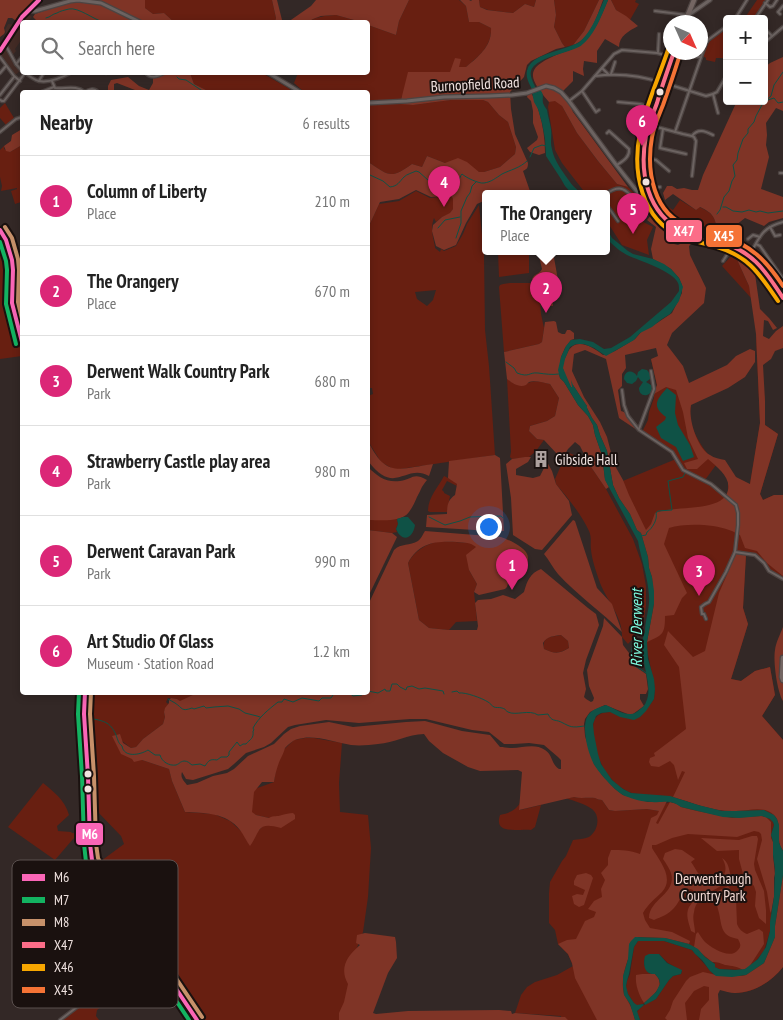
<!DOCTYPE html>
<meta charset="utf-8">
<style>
:root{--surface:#fff;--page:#f6f6f6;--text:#222;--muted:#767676;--line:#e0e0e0;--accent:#db2777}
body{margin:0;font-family:"PT Sans Narrow",sans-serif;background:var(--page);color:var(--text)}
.controls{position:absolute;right:15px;top:15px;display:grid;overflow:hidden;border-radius:5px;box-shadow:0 2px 8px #0003}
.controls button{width:45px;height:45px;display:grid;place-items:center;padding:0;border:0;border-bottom:1px solid var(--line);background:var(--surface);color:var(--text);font:25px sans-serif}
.compass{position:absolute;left:663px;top:15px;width:45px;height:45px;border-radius:50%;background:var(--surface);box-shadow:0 2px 8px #0003;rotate:135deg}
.you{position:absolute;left:488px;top:526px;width:18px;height:18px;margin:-12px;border:4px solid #fff;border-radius:50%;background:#1a73e8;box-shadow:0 0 0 8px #1a73e833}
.badge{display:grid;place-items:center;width:32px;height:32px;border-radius:50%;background:var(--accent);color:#fff;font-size:16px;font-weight:700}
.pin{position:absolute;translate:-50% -41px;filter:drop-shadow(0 1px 2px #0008)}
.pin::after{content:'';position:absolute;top:26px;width:18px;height:15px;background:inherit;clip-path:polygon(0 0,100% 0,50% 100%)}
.popup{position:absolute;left:482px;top:190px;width:128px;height:65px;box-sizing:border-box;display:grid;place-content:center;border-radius:5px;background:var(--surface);filter:drop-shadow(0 1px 4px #0005);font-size:16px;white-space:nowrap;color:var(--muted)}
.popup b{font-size:19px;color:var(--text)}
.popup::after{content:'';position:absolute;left:50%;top:100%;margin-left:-10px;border:10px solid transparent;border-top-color:var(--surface)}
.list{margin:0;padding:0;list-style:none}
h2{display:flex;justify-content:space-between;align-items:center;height:65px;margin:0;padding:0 20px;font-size:21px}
h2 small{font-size:16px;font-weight:400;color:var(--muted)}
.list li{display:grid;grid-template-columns:32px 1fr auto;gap:15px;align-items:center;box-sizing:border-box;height:90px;padding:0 20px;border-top:1px solid var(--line)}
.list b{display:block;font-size:19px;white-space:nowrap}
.list p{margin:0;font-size:16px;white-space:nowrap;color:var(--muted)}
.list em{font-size:16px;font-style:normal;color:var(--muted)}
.icon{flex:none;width:28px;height:28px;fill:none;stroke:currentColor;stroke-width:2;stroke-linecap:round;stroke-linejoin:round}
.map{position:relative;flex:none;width:783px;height:1020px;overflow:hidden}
.search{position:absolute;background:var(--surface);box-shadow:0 2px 8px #0003;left:20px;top:20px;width:350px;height:55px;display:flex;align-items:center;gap:12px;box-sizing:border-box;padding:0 18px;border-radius:5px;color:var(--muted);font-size:19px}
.panel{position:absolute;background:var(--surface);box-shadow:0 2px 8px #0003;left:20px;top:90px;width:350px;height:605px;border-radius:5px}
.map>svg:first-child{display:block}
.built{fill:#432b25}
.green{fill:#681f11;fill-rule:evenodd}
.forest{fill:#7f3426;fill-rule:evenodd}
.water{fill:#0f5246}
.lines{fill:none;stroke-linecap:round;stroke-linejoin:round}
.stream{stroke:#0f5246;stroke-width:1}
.river{stroke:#0f5246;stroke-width:4}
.street-casing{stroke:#4d4442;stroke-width:4.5}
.secondary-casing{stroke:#4d4442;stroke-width:5.5}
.primary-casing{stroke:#4d4442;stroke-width:7}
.street{stroke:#6c6361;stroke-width:2}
.secondary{stroke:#6c6361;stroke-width:3}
.primary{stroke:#746663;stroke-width:4.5}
.bus-1-casing{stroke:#1a110f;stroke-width:8}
.bus-2-casing{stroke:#1a110f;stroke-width:8}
.bus-3-casing{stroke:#1a110f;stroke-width:8}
.bus-4-casing{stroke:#1a110f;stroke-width:8}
.bus-5-casing{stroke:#1a110f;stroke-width:8}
.bus-6-casing{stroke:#1a110f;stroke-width:8}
.bus-1{stroke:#fa66b7;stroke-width:4}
.bus-2{stroke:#13b361;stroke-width:4}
.bus-3{stroke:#c7916a;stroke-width:4}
.bus-4{stroke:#fb6d88;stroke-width:4}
.bus-5{stroke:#f7a600;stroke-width:4}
.bus-6{stroke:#f57335;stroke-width:4}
.bus-dot{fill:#f0e3e0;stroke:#1a110f;stroke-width:2}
.labels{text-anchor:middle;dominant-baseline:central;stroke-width:4;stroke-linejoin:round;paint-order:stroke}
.street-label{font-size:15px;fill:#f0e3e0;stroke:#1a110f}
.poi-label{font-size:15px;fill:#f0e3e0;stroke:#1a110f;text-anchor:start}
.park-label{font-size:15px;fill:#f2d8d2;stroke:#1a110f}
.water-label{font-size:16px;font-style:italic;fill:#7df9dd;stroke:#1a110f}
.key{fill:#1a110f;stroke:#5a504e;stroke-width:1}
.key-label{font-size:14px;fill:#f0e3e0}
.line-badge{stroke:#1a110f;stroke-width:2}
.badge-label{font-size:14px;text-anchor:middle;font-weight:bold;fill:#fff}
</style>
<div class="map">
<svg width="783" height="1020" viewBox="0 0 783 1020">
<rect width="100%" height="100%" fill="#332826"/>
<g class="built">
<path d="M 28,14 L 32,17 L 27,22 L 22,22 L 22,39 L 15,49 L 16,51 L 12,56 L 21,68 L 20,71 L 15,75 L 1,56 L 3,42 L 7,35 L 5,30 L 8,24 L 19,25 Z"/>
<path d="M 121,914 L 134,934 L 133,935 L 134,937 L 131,941 L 120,950 L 101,941 L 96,940 Z"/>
</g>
<g class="green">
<path d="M 145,0 L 272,0 L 276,18 L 275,22 L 174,22 L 164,13 L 153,14 L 145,8 Z"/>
<path d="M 409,0 L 459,0 L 466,6 L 469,22 L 479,22 L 491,28 C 492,46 479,56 466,67 L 459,68 L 402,96 L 401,99 L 368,101 L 368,92 L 304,92 L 294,83 L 298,73 L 368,72 L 368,25 L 396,35 L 399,21 Z"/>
<path d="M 479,0 L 536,0 L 534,7 L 525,4 L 513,13 L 488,10 L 480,7 Z"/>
<path d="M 554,0 L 599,0 L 584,31 L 573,45 L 565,47 L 562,43 L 554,27 L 556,15 Z"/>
<path d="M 611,0 L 636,0 L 635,2 L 639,4 L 630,20 L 616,10 Z"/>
<path d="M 757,0 L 766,0 L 756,16 L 755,19 L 744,19 Z"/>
<path d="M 336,15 L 361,22 L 308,22 C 317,16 325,16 336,15 Z"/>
<path d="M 725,29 L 727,30 L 727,55 L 723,58 L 716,58 L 715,62 L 706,60 L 706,58 L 703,56 L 709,42 Z"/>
<path d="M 190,73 L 262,73 L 290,89 L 289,92 L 210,92 L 194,84 Z"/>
<path d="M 451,100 L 483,100 L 488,102 L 499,115 L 508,122 L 516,147 L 515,154 L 500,167 L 484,172 L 479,172 L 474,169 L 445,163 L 427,156 L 422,167 L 412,164 C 390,180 389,175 368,162 L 368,106 L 369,105 L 396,103 L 413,105 Z"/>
<path d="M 555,100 L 562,106 L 577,133 L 597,160 L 617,184 L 628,187 L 645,204 L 630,215 L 653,227 L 647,240 L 649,255 L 622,245 L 606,220 L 606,194 L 586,194 L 562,163 L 555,150 L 548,107 L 549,102 Z"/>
<path d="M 5,103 L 14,118 L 6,125 L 0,118 L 0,108 Z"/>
<path d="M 22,145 L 22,205 L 21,202 L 15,204 L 11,191 L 17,189 L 17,188 L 1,191 L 2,186 L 0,177 L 0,150 L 4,146 L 4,149 L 10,152 Z"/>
<path d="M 416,191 L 430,198 L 447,196 L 452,197 L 453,199 L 453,209 L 450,214 L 442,217 L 436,222 L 434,218 C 430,229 433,236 435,247 L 435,248 L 440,252 L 441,249 L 444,251 L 456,246 L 463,234 L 467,224 L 479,205 L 484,255 L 485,330 L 489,366 L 495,455 L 400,469 L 393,469 L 381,462 L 368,441 L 368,396 L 373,394 L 372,388 L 368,388 L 368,228 L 379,204 L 399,201 ZM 436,290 L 433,300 L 427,306 L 417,299 L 415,292 Z"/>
<path d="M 680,200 L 696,210 L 699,207 C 712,213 714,215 717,228 L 724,231 L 736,225 L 743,227 L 734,245 C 729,243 724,240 719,238 C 692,229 673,232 656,204 C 663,207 666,205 673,210 Z"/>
<path d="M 498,252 L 529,252 L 529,273 L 499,277 Z"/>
<path d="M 734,253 L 749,286 L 752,299 L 722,266 Z"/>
<path d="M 0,256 L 10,258 L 12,279 L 10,303 L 17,333 L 15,338 L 22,352 L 22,356 L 0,359 Z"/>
<path d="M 510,283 L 535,283 L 540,300 L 541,314 L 544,328 L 542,342 L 539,344 L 504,352 L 499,287 L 500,285 L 503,284 Z"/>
<path d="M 756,334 L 765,401 L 765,425 L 778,434 L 760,494 L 763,500 L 774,495 L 783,495 L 783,579 L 769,571 L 764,563 L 755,555 L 746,553 L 743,608 L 748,624 L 731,679 L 741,681 L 755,671 L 770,667 L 775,695 L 762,716 L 783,740 L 783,851 L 776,817 L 678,799 C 663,794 648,796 632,793 C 628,792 623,789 619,786 C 601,772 594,750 593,728 C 593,716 600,712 610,712 L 640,717 L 652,702 L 654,699 L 655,689 L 647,650 L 647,642 L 651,619 L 648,560 L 613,485 L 676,459 L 672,452 L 642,432 L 648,420 L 649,412 L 654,398 L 654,394 L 657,385 L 651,359 L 691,405 C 686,428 703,448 716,465 L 705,480 L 726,496 L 728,492 L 728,482 L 750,484 L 760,423 Z"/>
<path d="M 507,379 L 515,384 L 525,385 C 532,379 542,382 550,384 L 559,398 L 555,416 L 547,421 L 530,426 L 529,431 L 537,439 L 544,440 L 536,451 L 529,457 L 512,459 L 510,457 L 511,452 Z"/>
<path d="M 567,452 L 579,457 L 589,464 L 606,489 L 633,539 L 642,564 L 646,586 L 646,606 L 644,620 L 638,633 L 628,644 L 622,637 C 623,616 605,599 599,580 C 596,571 592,560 591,550 C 590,543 592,538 589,531 C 581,514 568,498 556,484 L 555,479 Z"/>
<path d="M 444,476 L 454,481 L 457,484 L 457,486 L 447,481 L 442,490 L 444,492 L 444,493 L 450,496 L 447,512 L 430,512 L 428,511 C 428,497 438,488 444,476 Z"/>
<path d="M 397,519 L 398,524 L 396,529 L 397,532 L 392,533 L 368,530 L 368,520 Z"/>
<path d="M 439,541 L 471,543 L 477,547 L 469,570 L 477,584 L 474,592 L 477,621 L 456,622 L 449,630 L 429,628 L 419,620 L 408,563 C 415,550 425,545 439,541 Z"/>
<path d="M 561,635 L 568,641 L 569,648 C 558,654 555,654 544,649 C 542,636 551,637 561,635 Z"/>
<path d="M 89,693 L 197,693 L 180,702 L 177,699 L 168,698 L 166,702 L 168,704 L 164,712 L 165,717 L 163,724 L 143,739 L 136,747 L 131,748 L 116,736 L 142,760 L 169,769 L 172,781 L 185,812 L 214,814 L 230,821 L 241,831 L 254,835 L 263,826 L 269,818 L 256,815 L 252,813 L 252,790 L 274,782 L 278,755 L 294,740 L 305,738 L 314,738 L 342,743 L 339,783 L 340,812 L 368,815 L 371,848 L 368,897 L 363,932 L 355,953 L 351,981 L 341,1020 L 199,1020 L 165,968 L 172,946 L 148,931 L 143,937 L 136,926 L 134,899 L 132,894 L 116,879 L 97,864 L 124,844 L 121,836 L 95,809 L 92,809 L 89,747 Z"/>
<path d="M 43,783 C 54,792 65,800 69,815 L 57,826 L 58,831 L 71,832 L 72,833 L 86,834 L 86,836 L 77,836 L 73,839 L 55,860 L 8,827 Z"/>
<path d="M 574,797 C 581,799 588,797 595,798 C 597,799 600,800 602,800 L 609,810 L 615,811 L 647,809 L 659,811 L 662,805 L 670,802 L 677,804 L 766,817 L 772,820 L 774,825 L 772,831 L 773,842 L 771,928 L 764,951 L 753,964 L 743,970 L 719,969 L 714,967 L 715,964 L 682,943 L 638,937 L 629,955 L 623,981 L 635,1020 L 561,1020 L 561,1016 L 515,1013 L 521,995 L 527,987 L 535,982 L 557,975 L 573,966 L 568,954 L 558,944 L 555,930 L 549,923 L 549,893 L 550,882 L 562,861 L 566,856 L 573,840 C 578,839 584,839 589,837 C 598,831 601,816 592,809 C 585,804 574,801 566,798 Z"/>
<path d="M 520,803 L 520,810 L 541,805 L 535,827 L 531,830 C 521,828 493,836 500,815 C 509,813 515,811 520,803 Z"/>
<path d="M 783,875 L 783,967 C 772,981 753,994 734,993 C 729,992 724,990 718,990 L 700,1020 L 640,1020 L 637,1012 L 639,1009 L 644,1005 L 656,999 L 669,980 L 673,976 L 681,974 L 682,971 L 668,963 L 659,954 L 644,960 L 644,965 L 646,967 L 660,984 C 656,993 646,1007 635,1005 L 628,994 L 626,987 L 627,981 L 630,974 L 634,947 L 638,941 L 664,941 L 692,950 L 714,975 L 725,977 L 764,963 Z"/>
<path d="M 94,987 L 105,1004 L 97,1010 L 96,1016 L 99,1020 L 62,1020 L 86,1003 Z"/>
</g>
<g class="forest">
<path d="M 0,0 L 34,0 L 24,11 L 18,22 L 12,18 L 8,18 L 4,28 L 5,32 L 4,34 L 0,37 Z"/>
<path d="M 80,0 L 145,0 L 145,8 L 153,14 L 164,13 L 174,22 L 38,22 L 33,17 L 35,14 L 70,2 Z"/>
<path d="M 272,0 L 277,0 L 282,20 L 288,22 L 311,6 L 316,0 L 409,0 L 399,21 L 396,35 L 368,25 L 368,22 L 361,22 L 336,15 L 321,16 L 313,19 L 308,22 L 275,22 L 276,18 Z"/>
<path d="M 460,0 L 469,0 L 471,1 L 472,0 L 479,0 L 480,7 L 487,10 L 513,13 L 525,4 L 534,7 L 536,0 L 554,0 L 556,15 L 554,27 L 562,43 L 565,47 L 556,49 L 531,61 L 527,65 L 524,77 L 510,92 L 511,109 L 515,134 L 528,163 C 528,168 527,169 523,171 L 531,194 L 486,194 L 486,200 L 477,204 L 466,223 L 456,245 L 444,250 L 436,246 L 432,231 L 433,225 L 442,217 L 450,213 L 453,209 L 453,199 L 452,197 L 447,196 L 431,197 L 416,190 L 399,199 L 380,202 L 368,228 L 368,162 C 389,175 390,180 412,164 L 422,167 L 427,156 L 445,163 L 458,158 L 467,162 L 479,172 L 484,172 L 500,167 L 515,154 L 516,147 L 508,122 L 499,115 L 488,102 L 483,100 L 451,100 L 413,105 L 400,104 L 408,72 L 450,72 L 455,58 L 461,59 L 459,67 L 466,67 C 479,56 492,46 491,28 L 479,22 L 469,22 L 466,6 Z"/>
<path d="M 599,0 L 603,0 C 597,16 591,39 573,45 L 584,31 Z"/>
<path d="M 608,0 L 611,0 L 616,10 L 626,16 L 638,26 C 629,31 619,36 619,47 L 605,39 L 597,51 L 597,63 L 584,61 L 583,69 L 584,76 L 573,71 L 573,81 L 560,94 L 569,103 L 573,112 L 628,187 L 617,184 L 598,161 L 577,133 L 562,106 L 555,101 L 549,102 C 525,74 527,67 561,53 C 567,51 573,49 579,46 C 594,35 601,16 608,0 Z"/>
<path d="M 783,57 L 783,111 L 776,108 L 766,123 L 767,135 L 766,145 L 769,157 L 761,189 L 783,197 L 783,218 L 769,222 L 764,226 L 745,218 L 736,225 L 731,231 L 724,231 L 717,228 C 714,215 712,213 700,207 L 696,210 L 673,194 L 665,200 L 663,193 L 667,186 L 672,186 L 677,189 L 684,188 L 692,190 L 698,190 L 703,175 L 737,101 L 764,101 L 764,68 L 770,63 Z"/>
<path d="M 146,73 L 190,73 L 194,84 L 210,92 L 140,92 L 117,83 L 114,84 L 114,92 L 108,92 L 108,86 L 111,80 L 128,77 L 139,86 L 149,90 L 153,83 L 153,76 Z"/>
<path d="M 531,92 C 534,99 537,105 539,112 C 543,125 545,139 545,153 L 539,155 L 530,152 L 527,148 L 537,140 L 538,137 L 533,123 L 533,111 L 531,101 L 527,97 L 528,94 Z"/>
<path d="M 22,129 L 22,145 L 10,152 L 6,151 L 4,146 L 11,141 L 12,135 Z"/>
<path d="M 651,215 L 654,215 L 672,230 L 674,244 L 678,245 L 686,241 L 691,240 L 691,244 L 689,246 L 690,255 L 706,288 L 704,303 L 672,333 L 667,345 L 683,366 L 689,383 L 727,365 L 736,356 L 750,349 L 755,351 L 755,362 L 745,377 L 728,388 L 691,405 C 688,418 697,448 710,455 C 714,458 720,459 725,460 L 736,477 L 750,484 L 760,423 L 756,334 L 749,286 L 734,253 L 749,261 L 754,267 L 760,309 L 769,318 L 777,328 L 773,330 L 768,321 L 764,320 L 763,336 L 769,339 L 776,331 L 783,326 L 783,348 L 775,351 L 771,359 L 763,365 L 765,401 L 765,425 L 778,434 L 760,494 L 763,500 L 774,495 L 783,495 L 783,576 L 767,563 L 757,551 L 745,548 L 740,535 C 737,534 733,531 729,530 C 713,524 685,523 669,528 L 664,544 L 687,593 L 682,598 L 674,615 L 665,616 C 665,634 663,635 647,642 L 654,604 L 652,577 L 649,568 L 648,557 L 641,533 L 637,530 L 630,514 L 619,498 L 613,485 L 607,451 L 600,435 L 597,425 L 592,418 L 587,408 L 587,406 C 583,401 577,391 573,385 L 572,388 L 571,387 C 568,381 564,375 563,369 C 562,363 565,358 567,354 C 574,336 592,346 603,355 L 608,354 L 615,351 L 635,339 L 642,331 L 657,323 L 672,313 L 682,293 L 682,285 L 679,278 L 671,269 L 653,259 L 651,249 L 656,227 L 647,220 ZM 656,348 L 658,356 L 651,359 L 657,385 L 654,394 L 666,387 L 676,390 L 683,412 L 688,438 L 698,459 L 684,463 L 687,469 L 697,469 L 708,459 C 717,467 731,477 728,490 C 724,513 673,505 655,513 L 651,524 L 646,530 L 629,495 L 623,480 L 614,464 L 607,437 L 600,422 L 584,397 L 572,371 L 574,354 L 585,350 L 606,359 L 619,418 L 637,430 L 639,430 L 624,412 L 621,411 L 618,390 L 622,386 L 622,374 L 626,368 L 625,355 Z"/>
<path d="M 538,252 L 553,252 L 558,280 L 552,289 L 553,306 L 541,305 C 541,293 544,285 532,279 C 535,273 540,274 542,269 Z"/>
<path d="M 554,321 L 556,322 L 558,332 L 562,334 L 565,334 L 567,330 L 570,330 L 574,333 L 574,339 L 571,340 L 565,348 L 561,357 L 559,374 L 560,378 L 564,382 L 578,405 L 588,416 L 593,425 L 595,435 L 602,455 L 605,479 L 609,487 L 606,489 L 589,464 L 580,446 L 575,442 L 568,449 L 565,454 L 557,454 L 544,440 L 537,439 L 529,431 L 530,426 L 547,421 L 555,416 L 559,398 L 550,384 C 544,383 535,380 529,382 C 528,383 527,384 526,385 C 519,388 512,383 507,379 L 504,352 L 539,344 L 542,342 L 545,322 Z"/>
<path d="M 368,441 C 386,478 398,469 433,464 L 429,476 C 405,463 395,497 368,461 Z"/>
<path d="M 495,455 L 500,458 L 504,531 L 491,531 L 426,527 L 427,515 L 447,514 C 447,505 448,500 455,495 L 457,484 L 448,478 L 449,461 Z"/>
<path d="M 525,457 L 531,457 L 528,462 L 516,469 L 516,475 L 533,478 L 540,476 L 547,462 L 552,471 L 556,484 L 569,501 L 572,515 L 542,550 L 535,549 L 513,535 L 511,498 L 506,464 L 512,459 Z"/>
<path d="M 368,467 C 377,476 386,483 400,481 C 413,479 413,472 427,480 C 421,487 421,490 417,497 C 415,502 412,508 409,512 C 401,523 380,520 368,520 Z"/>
<path d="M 573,520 L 575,521 L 597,588 L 612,604 L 622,632 C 602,612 577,595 558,574 C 553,568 549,560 544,554 Z"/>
<path d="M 368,530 L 392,533 L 397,537 L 368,597 Z"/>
<path d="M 425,531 L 501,537 C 509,540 528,548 528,558 C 528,564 524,568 525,574 L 513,584 L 513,575 L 512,574 L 506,574 L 509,580 L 507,587 L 505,589 L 479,595 L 474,592 L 477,584 L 469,570 L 466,555 L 476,547 C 470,542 465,543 457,542 C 436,541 419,542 408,563 L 419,620 L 429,628 L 449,630 L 477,630 L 478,626 L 475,603 L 478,600 L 491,599 L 503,595 L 515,599 L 524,592 C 527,581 530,573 541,569 L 588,608 L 596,614 L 599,625 L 586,660 L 583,673 L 586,689 L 584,697 L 586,699 L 591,702 L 593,701 L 594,698 L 589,686 L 587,670 L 603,626 L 604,618 L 622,637 L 623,645 L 629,653 L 633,665 L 646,674 L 648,689 L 646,694 L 640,694 L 640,699 L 644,706 L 633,714 L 630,715 L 605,705 L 590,712 L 585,719 L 584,724 L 585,736 L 594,764 L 602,775 L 615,789 L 623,795 L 648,802 L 667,801 L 656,823 L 658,824 L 670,802 L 677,804 L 681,807 L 697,811 L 732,818 L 761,816 L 766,817 L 771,822 L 771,838 L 773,842 L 773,855 L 775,874 L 774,878 L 774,897 L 771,913 L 770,911 L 767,892 L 757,859 L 762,840 L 761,834 L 759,832 L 754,831 L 737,837 L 688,834 L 672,838 L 656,845 L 652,845 L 652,848 C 659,860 675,878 662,892 C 655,899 648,904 643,913 L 645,920 L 650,928 L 672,932 L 690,941 L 689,944 L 665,938 L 638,937 C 630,953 619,976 624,994 C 626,998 628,1001 630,1005 C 632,1009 634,1015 635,1020 L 597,1020 L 575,978 L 572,963 L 568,954 L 558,944 L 567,940 L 576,939 L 585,921 L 594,917 L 596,912 L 588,909 L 594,901 L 602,897 L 601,889 L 605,880 L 601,873 L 608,865 L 608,858 L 611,850 C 621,850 630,850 640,854 L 651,818 L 657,815 L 659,811 L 647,809 L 615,811 L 609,810 L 602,800 C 600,800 597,799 595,798 C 588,797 581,799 574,797 L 519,810 L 522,772 L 518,770 L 480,771 L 468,767 L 443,753 L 429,741 L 424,734 C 408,734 394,743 378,744 C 370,745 360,746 351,745 C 335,742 313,734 298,739 C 293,740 289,744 285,748 C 284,752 282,756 280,760 C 277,767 275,775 274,782 L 262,782 L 254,792 L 252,812 L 256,815 L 269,818 C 274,815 277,817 282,815 C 286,814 289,813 293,813 L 295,815 L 295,819 L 281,828 C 256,821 261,831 250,846 C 246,841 244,835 240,830 C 226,812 204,813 185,812 L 172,781 L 169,769 L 142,760 L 134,762 L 132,759 L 121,754 L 112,736 L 120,734 L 123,743 L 131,748 L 136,747 L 143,739 L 163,724 L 165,717 L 164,712 L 165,708 L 169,703 L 169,700 L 171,698 L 177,699 L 180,701 L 197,693 L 368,692 L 368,605 L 394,550 C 401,543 410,546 418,541 C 421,539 423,534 425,531 ZM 561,635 L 568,641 L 569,648 C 559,654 555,654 544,649 L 543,643 C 547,636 554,636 561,635 ZM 410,719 L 426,719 L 472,730 L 489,732 L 504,744 L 514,744 L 529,743 L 544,745 L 558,757 L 561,760 L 561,769 L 559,769 C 551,764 553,755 545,750 C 535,743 523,748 512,748 C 508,748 504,747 500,747 L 490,735 L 462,731 L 425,721 L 406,722 L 353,727 L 329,722 L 300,726 L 291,729 L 284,734 L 274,744 L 248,756 L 234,769 L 227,773 L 213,776 L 197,783 L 187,785 C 184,781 180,778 182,772 L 186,779 L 193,780 L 228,769 L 234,764 L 246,753 L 264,747 L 271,743 L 288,727 L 295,725 L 326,720 L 359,723 Z"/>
<path d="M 736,554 L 746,555 L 743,608 L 748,624 L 731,679 L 741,681 L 755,671 L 770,667 L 775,695 L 762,716 L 783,740 L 783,851 C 781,848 779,844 779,840 C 778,831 781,822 774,815 C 764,805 748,811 736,811 C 714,812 693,803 673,797 L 685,772 L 682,771 L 678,780 L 674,765 L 670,761 L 659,767 L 651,766 L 649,762 L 650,758 L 655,756 L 654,753 L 657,751 L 686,729 L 679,667 L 664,645 L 668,631 L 693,657 L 705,651 L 719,593 Z"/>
<path d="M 783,627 L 783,701 C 777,691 773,661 775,650 C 776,642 780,635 783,627 Z"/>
<path d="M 752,836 L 757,836 L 758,839 L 754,864 L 755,870 L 764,891 L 766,910 L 766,924 L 759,918 L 755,906 L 756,892 L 754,886 L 743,874 L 739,859 L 739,850 L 717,851 L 701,838 L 739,840 Z"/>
<path d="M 675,849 L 682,850 L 695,859 L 691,862 C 695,867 698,875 703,878 C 719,886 732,874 722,858 C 729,862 729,870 731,877 C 721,891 697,892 694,912 C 692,919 695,926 695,933 L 691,931 C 689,923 685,915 689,907 C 692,903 694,900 695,896 L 693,890 L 690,889 C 680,895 681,900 674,908 C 669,914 661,917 654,920 L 649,918 C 649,899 677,894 671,873 C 669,868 666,863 663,859 L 665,853 Z"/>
<path d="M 586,873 L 591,875 L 593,878 L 584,905 L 579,907 L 574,904 L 572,896 L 577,894 L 583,895 L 585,890 L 574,885 L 574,881 L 577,875 Z"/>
<path d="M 783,875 L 783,967 C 772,981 754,993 735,993 C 730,993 725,991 720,990 L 718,994 L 720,1020 L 699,1020 L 701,1009 L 709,1000 L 709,987 L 704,986 L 694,991 L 685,1003 L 687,1020 L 667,1020 L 665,1018 L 670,1010 L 673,1001 L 686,981 L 690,977 L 703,972 L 721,976 L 742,976 L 746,975 L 764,963 L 775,937 L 775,926 Z"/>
<path d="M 728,886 L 736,899 L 737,924 C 739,929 742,932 747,934 L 759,929 L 763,932 L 764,944 L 749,967 L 743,970 C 737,966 732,966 725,965 C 720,963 718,962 712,962 L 694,947 L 696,934 L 698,932 C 700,935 702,939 705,942 C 712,948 730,960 738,950 C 742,946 740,943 738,939 C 721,936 722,927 719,913 C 717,906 716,900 714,893 Z"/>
<path d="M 148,931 C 163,931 166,933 172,946 L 165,968 L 143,937 Z"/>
<path d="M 365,933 L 395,937 L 396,942 L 397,958 L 388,973 L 373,1013 L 376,1014 L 408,1011 L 499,1010 L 511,1011 L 512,1014 L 515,1013 L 562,1017 L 565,1017 L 568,1020 L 339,1020 L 339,1013 L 344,1002 L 348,984 C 339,968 347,956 360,945 L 356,943 L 357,935 Z"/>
<path d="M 642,974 L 655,974 C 667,986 653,995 644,1003 C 639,995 635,985 636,975 Z"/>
</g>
<g class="water">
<path d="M 539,89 C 545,94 542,97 543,103 C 544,106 546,108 547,110 C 548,116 550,123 551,129 C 552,136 550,142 552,149 C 554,161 563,172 570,182 C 573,187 578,189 580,194 L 572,194 L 565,186 L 561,179 L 546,156 L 545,139 L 542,123 L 538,109 L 534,102 L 532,92 Z"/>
<path d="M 606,227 L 612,238 L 628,251 L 633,254 L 653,259 L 664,264 L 671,269 L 679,278 L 683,287 L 679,301 L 670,314 L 662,319 L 652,327 L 640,333 L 634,340 L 606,356 L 594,348 L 584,344 L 576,344 L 570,347 L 565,359 L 563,368 L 571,387 L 572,387 L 571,380 L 573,385 L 587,406 L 587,408 L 592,418 L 597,425 L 600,435 L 607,451 L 613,485 L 619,498 L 630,514 L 637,530 L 641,533 L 648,557 L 649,568 L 652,577 L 654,591 L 654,604 L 647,642 L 648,659 L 654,679 L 655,689 L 654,699 L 646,711 L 640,717 L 634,720 L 620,717 L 610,712 L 601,713 L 596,716 L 593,724 L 594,734 L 598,754 L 601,764 L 612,780 L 623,789 L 631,793 L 670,796 L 698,805 L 722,811 L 736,811 L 764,810 L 774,815 L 777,819 L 779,825 L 779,843 L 783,851 L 783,875 L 775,926 L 775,937 L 764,963 L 746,975 L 732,977 L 716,976 L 710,971 L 702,960 L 695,954 L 692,950 L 664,941 L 638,941 L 634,947 L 629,974 L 627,981 L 626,986 L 628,994 L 634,1003 L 637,1005 L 643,1004 L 644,1005 L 637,1011 L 640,1020 L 635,1020 L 630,1004 L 624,995 L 623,987 L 623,976 L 628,959 L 629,944 L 631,941 L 635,937 L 665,938 L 689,944 L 698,949 L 705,957 L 715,964 L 715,967 L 719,969 L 735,970 L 745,969 L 758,959 L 766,947 L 770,931 L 770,922 L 774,897 L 775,869 L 773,855 L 773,842 L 771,835 L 774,825 L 773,822 L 770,819 L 762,816 L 739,818 L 723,817 L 681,807 C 669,799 665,803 652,802 C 643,802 633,799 625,796 C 615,791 601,775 595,766 C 588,755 580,724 589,714 C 593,709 600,707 606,705 C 613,708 623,715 631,714 C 634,714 636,712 638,711 C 641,708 645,706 646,702 C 655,685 635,652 645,632 C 645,620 650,608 649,596 C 648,577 641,559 638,541 L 605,480 L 602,455 L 595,435 L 593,425 L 588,416 L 578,405 L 564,382 L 560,378 L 558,370 L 561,357 L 566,346 L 571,340 L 580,339 L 593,342 L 604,349 L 611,348 L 630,337 L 671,302 L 679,291 C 679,288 679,285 678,283 C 673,271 640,261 627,255 C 619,251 612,244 606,238 Z"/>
<path d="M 642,369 L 647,370 L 650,374 L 650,379 L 646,382 L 651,385 C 653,390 652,393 647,395 C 642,396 639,393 639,388 L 643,382 L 641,381 L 638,377 L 636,381 L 632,384 L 627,383 L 624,379 C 624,370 633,369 637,376 L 638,372 Z"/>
<path d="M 667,388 L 676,395 L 675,413 L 678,425 L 690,445 L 694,457 L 683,461 L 676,447 L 661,438 L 656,427 L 665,420 L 666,417 C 651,406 657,399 667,388 Z"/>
<path d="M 403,517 L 408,517 L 415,525 C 413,539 402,543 396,529 L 398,524 L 397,519 Z"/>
<path d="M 649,954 L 659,954 L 667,963 L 682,970 L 681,974 L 673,976 L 669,980 L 656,999 L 645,1005 L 644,1003 L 656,992 L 660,984 L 659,979 L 655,974 C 644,975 643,964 645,956 Z"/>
</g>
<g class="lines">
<g class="stream">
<path d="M 46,18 C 51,17 52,14 57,13 C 60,11 65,10 69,9 C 78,7 93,19 103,22"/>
<path d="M 177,77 L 179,79 L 186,80 L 204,92"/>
<path d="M 768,100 L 774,98 L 778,103 L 783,102"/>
<path d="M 530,157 L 534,148 L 542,145 L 546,146"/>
<path d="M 368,176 L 370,175 L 383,181 L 390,187 C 398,186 399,182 404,177 C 407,174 412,173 416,171 L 419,172 L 428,180 L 437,177 C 443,179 452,185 458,181 C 460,179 460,176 462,174 C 465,177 479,184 484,183 C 491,182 496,178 502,174 C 510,170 520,168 527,161"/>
<path d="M 723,207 L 726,207 L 733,211 L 742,212 L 749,210 L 756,212 L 760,211 L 768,213 L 783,211"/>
<path d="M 717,214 L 720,210 L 724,197 L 729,191 L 732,181 L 735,176 L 733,165 L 737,160 L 738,153 L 743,139 L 748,133 L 748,129 L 754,122 L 756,116 L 763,103 L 771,96 L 774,85 L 783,72"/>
<path d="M 438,228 L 445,220 L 460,217"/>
<path d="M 456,238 L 461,223 L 461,211 L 467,197 L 470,193 L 472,186 L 476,182"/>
<path d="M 506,362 L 514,368 L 517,373 C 530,378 528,372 538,373 C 545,374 552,375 559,374"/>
<path d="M 429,517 L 445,525 L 460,521 L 470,517 L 501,516 L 503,518"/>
<path d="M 641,536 L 646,535 L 647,532 C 652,529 658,519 656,513 L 658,511 L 672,510 L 668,481 L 683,477 L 685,473"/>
<path d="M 633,640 L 635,641 C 631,647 629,660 635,666 C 638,668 643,670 646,673"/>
<path d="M 368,691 L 378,693 L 385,689 L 386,691 L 390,691 L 392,684 L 397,684 L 400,687 L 406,690 L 407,687 L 412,686 L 419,689 L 425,688 L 443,691 L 444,694"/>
<path d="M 348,692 L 353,696 L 362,695 L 364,692"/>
<path d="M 452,692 L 457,691 L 459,693 C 465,692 482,698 488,702 C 490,703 492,706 494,707 C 496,708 499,707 502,708 C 508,710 503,709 508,712 C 516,716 529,709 538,715 L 548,714 C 552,722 554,719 561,722 C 571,727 571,728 584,726"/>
<path d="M 168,699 C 170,700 173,702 175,703 C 183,708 181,712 192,708 L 194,709 L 204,706 L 206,708 L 214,707 L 228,706 L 239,709 L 245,713 L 257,716 L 260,717"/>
<path d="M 89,718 C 103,721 110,721 116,735 C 118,740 118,743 122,746 C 124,758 140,755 148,750 L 155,755 L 160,755 C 162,762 169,766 176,765 C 181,763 179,762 184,761 C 188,761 189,763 192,765 L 200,764 L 205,766 C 209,760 210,759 217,760 L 221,757 L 227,757 L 229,755 L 229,752 L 237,742 L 240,746 L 243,744 L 246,744 C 250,739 254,739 253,731 L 254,730 L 253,728 C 259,717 268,710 278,702 L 282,702 L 284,699 L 293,702 L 302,698 L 319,701 L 322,698 L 331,698 L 335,692"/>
</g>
<path class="river" d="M 536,93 C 533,86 527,78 529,71 C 532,55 568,52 580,44 C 593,34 600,14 606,0"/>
<g class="street-casing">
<g id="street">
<path d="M 765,3 L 770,7 L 773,6 L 777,0"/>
<path d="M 655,11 L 687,15"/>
<path d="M 780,14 L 778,12 L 783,6"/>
<path d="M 735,19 L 747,0"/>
<path d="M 756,19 L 757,16 L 768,0"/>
<path d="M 764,28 L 772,36"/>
<path d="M 764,43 L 783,27"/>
<path d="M 5,44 L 16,64 L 22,71"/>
<path d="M 658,52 L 659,34"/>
<path d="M 673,55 L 701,57"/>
<path d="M 0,57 L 14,76 L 20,81"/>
<path d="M 16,64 L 22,57"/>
<path d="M 602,68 L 608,74"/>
<path d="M 24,72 C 29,76 34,80 39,81 C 49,83 63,77 72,72"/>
<path d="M 145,72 C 151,80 158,76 166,72"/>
<path d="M 0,73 L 6,66"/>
<path d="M 106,73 L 107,72"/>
<path d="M 611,74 L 615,62"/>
<path d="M 595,76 C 617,73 642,76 663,83"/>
<path d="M 39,81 L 43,74 L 45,72"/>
<path d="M 52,81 L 55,88 C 66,89 76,85 85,92"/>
<path d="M 664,83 L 706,96 L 713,94 L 717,92 L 727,75"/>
<path d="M 582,91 L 596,112 L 599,110"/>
<path d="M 41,92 L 54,87"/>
<path d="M 85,92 C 89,89 94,88 98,92"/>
<path d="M 713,94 L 718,113"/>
<path d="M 0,95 L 14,77"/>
<path d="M 0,100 L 2,101 L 4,101 L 25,73"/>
<path d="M 569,101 L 582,91 L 614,54 L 622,50 L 657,53 L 673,57"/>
<path d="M 618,102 L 640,104 L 655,109"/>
<path d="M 649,125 L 683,134 L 692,136 C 698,128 705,131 713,135"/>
<path d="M 663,129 L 660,148 L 686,154"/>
<path d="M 0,132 L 16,119 L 22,117"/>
<path d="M 675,132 L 706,43 L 708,40 L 727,26"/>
<path d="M 607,133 L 609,131 L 629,149 C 630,157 623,161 617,165"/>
<path d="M 641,136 L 634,132 L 642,105"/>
<path d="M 692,136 L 694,137 L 696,141 L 692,176"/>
<path d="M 646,158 L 656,160 L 669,171"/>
<path d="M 780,173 L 783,173"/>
<path d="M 648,190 L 660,187"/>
<path d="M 606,194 C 628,178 628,202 644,201"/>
<path d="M 606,204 L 618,221"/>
<path d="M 770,227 L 775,236 L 780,235"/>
<path d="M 748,239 L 753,235 L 760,237"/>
<path d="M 756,244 L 760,246 L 783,279"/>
<path d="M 749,256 C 760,237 761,228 783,222"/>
<path d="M 723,261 L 732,247"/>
<path d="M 622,390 L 624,405 L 628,416 L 639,430 L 672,452 L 683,470 L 711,484 L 736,505 L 738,513 L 738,525 L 735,552 L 755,555 L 764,563 L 769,571 L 783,579"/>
<path d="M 639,429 L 654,389 L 651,371"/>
<path d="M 706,619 L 704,614 L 702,614 L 701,607 L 705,604 L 709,602 L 726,572 L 735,552"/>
<path d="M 60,1020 L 85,1001 L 109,962 L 130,944 L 137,934"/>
</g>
</g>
<g class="secondary-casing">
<g id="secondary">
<path d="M 28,11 L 35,11 L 70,1 L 78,0 L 101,3 L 140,22"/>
<path d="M 688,13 L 690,14 L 710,0"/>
<path d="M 0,51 C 11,34 22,12 39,0"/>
<path d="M 267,72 L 300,92"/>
<path d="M 368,103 L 407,101 L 444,97 L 489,96 L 512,95 L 527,93 L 546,86 L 554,88 L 561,92 L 569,101 L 617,166 L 647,204 L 650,207 L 655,209"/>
<path d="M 0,230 L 6,240 L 12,260 L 13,270 L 12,303 L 22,342"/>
<path d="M 85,692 L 84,714 L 88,776 L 90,844 L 92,860 L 102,880 L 137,934 L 154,956 L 197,1020"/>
</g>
</g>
<g class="primary-casing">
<g id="primary">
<path d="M 685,22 L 694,0"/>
<path d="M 674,52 C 669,68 663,84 658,99 C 654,111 649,123 646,136 C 640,171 645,216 683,231 C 693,235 705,237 716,240 C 729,244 745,252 756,261 C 767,271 775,286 783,298"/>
<path d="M 783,658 L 782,677 L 783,680"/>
</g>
</g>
<use href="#street" class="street"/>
<use href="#secondary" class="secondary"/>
<use href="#primary" class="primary"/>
<g class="bus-1-casing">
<g id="bus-1">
<path d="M 0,51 L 22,17 L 39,0"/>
<path d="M 0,230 L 6,240 L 12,260 L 13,270 L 12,303 L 22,342"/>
<path d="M 85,692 L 84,714 L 88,776 L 90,844 L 92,860 L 102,880 L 137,934 L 154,956 L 197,1020"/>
</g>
</g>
<g class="bus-2-casing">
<g id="bus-2">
<path d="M 0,242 L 6,261 L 7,270 L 6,304 L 16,344"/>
<path d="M 79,692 L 78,714 L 82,776 L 84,844 L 86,862 L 97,883 L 132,937 L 149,960 L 189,1020"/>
</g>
</g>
<g class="bus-3-casing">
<g id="bus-3">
<path d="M 5,227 L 12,238 L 18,259 L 19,270 L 18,302 L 22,319"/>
<path d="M 91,692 L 90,714 L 94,776 L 96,844 L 98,858 L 107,877 L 142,930 L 159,953 L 202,1017"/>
</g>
</g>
<g class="bus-4-casing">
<path id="bus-4" d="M 674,52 C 668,69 662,86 657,103 C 653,114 648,125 646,136 C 639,172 647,214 683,231 C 693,236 705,237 716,240 C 752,251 764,268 783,298"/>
</g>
<g class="bus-5-casing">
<path id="bus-5" d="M 668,50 C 659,77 646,105 640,133 C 632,172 641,219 681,237 C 691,241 703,243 714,246 C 749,256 759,273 778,301"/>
</g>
<g class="bus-6-casing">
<path id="bus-6" d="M 680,54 C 675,71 669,88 663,105 C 659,115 654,126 652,137 C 646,171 653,215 690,227 C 700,230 710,232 720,235 C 751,245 766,260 783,286"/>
</g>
<use href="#bus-1" class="bus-1"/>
<use href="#bus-2" class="bus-2"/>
<use href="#bus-3" class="bus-3"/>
<use href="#bus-4" class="bus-4"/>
<use href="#bus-5" class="bus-5"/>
<use href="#bus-6" class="bus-6"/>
</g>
<defs>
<g id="building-bare" transform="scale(1.35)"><path d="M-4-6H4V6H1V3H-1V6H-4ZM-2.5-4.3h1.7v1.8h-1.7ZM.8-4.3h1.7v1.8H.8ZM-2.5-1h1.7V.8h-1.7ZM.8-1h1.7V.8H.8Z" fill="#aea29f" stroke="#1a110f" stroke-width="2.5" paint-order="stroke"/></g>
</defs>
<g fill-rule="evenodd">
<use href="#building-bare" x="541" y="459"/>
</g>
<g class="bus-dot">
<circle cx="660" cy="92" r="4.5"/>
<circle cx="646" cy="182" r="4.5"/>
<circle cx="88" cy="774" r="4.5"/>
<circle cx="88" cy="789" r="4.5"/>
</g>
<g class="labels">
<g class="street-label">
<text transform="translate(475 84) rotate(-3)">Burnopfield Road</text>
</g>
<g class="poi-label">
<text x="555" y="459">Gibside Hall</text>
</g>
<g class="park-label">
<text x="713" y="878">Derwenthaugh<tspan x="713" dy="17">Country Park</tspan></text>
</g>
<g class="water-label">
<text transform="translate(636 628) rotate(-90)">River Derwent</text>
</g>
</g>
<rect x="12" y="860" width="166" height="148" rx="8" class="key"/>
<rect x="22" y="874" width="23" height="7" fill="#fa66b7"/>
<rect x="22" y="897" width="23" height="6" fill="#13b361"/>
<rect x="22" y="919" width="23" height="7" fill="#c7916a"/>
<rect x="22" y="942" width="23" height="6" fill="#fb6d88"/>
<rect x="22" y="964" width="23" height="7" fill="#f7a600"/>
<rect x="22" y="987" width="23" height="6" fill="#f57335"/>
<g class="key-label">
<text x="54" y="882">M6</text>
<text x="54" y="905">M7</text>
<text x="54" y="927">M8</text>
<text x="54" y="950">X47</text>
<text x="54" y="972">X46</text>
<text x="54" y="995">X45</text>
</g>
<g class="line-badge">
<rect x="665" y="219" width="38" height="24" rx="5" fill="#fb6d88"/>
<rect x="705" y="224" width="38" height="24" rx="5" fill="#f57335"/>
<rect x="75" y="822" width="29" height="24" rx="5" fill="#fa66b7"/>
</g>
<g class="badge-label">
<text x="684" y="236">X47</text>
<text x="724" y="241">X45</text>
<text x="90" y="839">M6</text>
</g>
</svg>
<div class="controls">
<button>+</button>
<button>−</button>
</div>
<svg class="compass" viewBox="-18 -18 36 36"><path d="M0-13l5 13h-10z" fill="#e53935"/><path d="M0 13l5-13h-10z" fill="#767676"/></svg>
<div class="you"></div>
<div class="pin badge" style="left:512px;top:590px">1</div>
<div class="pin badge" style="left:546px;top:313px">2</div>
<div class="popup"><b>The Orangery</b>Place</div>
<div class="pin badge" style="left:699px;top:596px">3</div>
<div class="pin badge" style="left:444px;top:207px">4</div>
<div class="pin badge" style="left:633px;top:234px">5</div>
<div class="pin badge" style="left:642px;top:146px">6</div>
<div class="search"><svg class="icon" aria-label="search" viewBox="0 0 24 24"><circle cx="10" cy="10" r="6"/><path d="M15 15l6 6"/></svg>Search here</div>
<section class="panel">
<h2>Nearby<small>6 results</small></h2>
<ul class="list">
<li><span class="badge">1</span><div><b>Column of Liberty</b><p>Place</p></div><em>210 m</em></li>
<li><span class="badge">2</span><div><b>The Orangery</b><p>Place</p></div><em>670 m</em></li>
<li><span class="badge">3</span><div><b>Derwent Walk Country Park</b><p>Park</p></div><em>680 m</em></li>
<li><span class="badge">4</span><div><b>Strawberry Castle play area</b><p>Park</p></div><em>980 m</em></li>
<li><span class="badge">5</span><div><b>Derwent Caravan Park</b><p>Park</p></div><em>990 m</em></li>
<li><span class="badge">6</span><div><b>Art Studio Of Glass</b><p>Museum · Station Road</p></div><em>1.2 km</em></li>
</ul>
</section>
</div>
